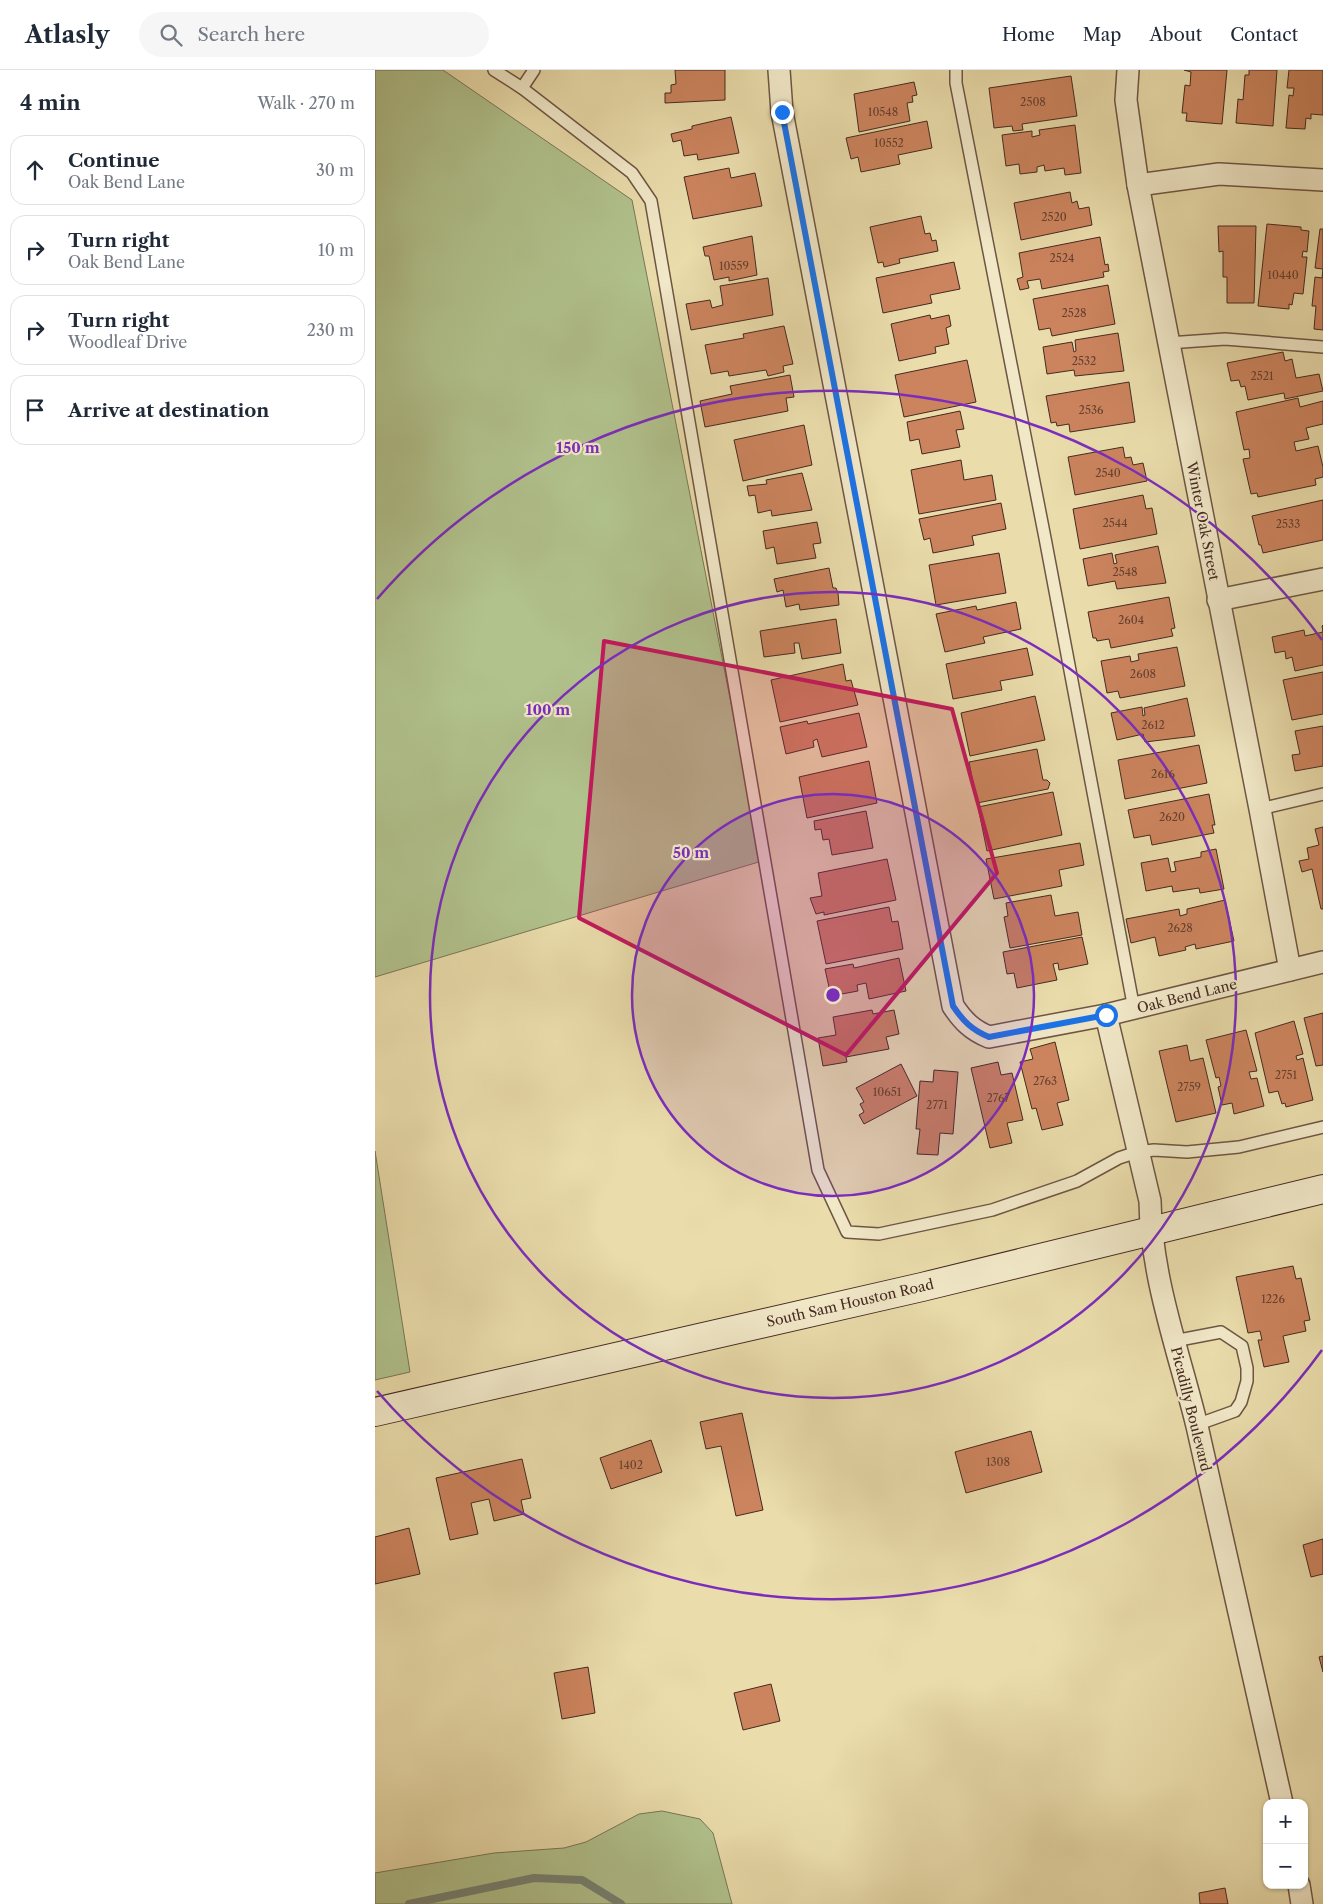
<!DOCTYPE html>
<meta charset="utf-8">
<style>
:root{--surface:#fff;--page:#f6f6f7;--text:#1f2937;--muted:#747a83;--line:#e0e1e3}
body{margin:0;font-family:"Libre Caslon Text",serif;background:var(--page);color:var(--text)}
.controls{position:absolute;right:15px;bottom:15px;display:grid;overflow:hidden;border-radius:10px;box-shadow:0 1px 4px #0004}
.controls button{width:45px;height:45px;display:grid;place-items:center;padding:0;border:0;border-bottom:1px solid var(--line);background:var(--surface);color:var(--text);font:25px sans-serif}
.stop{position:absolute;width:15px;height:15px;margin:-11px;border:4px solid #1a73e8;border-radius:50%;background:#fff}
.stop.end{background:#1a73e8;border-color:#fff;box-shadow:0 1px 5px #0008}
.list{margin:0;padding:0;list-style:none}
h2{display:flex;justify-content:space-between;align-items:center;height:65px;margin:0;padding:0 20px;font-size:21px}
h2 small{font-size:16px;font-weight:400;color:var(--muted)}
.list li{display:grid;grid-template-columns:32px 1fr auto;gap:15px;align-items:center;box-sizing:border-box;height:70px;margin:0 10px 10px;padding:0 10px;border:1px solid var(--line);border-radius:15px}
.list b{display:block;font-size:19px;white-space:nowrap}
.list p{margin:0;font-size:16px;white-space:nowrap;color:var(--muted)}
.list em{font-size:16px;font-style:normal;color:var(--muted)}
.icon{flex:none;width:28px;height:28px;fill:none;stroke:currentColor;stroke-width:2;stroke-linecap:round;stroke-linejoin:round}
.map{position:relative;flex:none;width:948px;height:1834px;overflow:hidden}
header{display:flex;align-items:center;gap:30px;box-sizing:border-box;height:70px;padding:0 25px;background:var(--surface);border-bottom:1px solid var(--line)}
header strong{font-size:24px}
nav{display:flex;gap:28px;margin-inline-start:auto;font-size:18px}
.search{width:350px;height:45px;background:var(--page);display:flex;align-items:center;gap:12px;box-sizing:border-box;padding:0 18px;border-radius:28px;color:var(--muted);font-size:19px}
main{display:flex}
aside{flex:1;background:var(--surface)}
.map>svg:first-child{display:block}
.green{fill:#b1c28d;stroke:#7a7657}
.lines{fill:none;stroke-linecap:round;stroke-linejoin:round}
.stream{stroke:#768273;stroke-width:8}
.building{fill:#cc845e;stroke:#442a21}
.lane-casing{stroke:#6e5644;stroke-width:14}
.street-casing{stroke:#6e5644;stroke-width:24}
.secondary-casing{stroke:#442a21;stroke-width:30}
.lane{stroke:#f1e8c8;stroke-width:11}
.street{stroke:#f1e8c8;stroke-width:21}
.secondary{stroke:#f1e8c8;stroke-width:28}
.route{stroke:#1a73e8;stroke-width:6}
.marked{fill:#c2185b;fill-opacity:0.2;stroke:#c2185b;stroke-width:4;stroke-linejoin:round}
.ring{fill:none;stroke:#7b2cbf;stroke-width:2.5}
.labels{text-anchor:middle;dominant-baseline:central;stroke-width:4.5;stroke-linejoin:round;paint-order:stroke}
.number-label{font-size:11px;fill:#664030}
.street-label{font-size:14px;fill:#442a21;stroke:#f1e8c8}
.centre{fill:#7b2cbf;stroke:#f1e8c8;stroke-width:2.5}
.ring-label{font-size:15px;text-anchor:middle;font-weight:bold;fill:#7b2cbf;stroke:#f1e8c8;stroke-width:4.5;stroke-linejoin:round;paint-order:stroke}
</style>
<header>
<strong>Atlasly</strong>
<div class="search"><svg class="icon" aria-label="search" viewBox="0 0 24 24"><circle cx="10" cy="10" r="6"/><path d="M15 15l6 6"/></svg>Search here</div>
<nav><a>Home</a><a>Map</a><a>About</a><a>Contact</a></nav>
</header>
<main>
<aside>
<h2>4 min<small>Walk · 270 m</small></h2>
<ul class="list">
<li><svg class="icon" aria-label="ahead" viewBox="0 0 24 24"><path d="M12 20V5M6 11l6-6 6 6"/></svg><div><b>Continue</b><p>Oak Bend Lane</p></div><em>30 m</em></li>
<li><svg class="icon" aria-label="right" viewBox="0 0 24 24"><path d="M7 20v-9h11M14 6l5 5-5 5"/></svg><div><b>Turn right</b><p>Oak Bend Lane</p></div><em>10 m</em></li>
<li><svg class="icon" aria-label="right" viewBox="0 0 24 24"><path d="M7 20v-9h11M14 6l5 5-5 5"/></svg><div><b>Turn right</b><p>Woodleaf Drive</p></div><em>230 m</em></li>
<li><svg class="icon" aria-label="arrive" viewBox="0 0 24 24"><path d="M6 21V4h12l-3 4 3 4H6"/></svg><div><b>Arrive at destination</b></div></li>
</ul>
</aside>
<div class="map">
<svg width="948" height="1834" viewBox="0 0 948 1834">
<rect width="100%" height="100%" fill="#eadcab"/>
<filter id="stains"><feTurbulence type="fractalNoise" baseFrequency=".004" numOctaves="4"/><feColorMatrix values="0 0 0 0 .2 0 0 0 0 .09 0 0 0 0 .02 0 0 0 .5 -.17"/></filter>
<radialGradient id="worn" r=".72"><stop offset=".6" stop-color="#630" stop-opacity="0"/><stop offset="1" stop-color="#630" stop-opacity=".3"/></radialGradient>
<g class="green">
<path d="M 0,0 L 68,0 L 257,130 L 387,791 L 0,907 Z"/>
<path d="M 0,1081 L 35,1302 L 0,1310 Z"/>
<path d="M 287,1741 L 325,1749 L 338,1763 L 357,1834 L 0,1834 L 0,1803 L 119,1783 L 189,1778 L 211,1772 L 264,1744 Z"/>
</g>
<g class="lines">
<path class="stream" d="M 34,1834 L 159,1808 L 207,1810 L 246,1834"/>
</g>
<g class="building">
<path d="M 300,0 L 350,0 L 350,30 L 290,33 L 290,23 L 296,23 L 296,15 L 301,14 Z"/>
<path d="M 809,0 L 852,0 L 847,54 L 811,51 L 812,43 L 807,43 L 810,15 L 815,16 L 816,2 Z"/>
<path d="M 874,0 L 902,0 L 898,56 L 861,53 L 863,29 L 868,30 L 870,5 L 874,5 Z"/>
<path d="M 914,0 L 948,0 L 948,45 L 936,44 L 936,49 L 931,48 L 930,59 L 911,58 L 914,25 L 918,26 L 919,18 L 912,18 Z"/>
<path d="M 696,6 L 702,46 L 647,54 L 648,60 L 638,61 L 637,56 L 619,58 L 614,18 Z"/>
<path d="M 539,12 L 542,25 L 537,26 L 538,32 L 532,33 L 535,51 L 484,62 L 479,24 Z"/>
<path d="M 356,47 L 364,83 L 323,90 L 322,84 L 309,86 L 306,70 L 298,72 L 296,64 L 317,59 L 317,56 Z"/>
<path d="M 552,51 L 557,78 L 523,85 L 525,94 L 486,102 L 483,87 L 476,89 L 471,68 Z"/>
<path d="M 700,55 L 706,103 L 690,105 L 689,98 L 670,101 L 669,95 L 662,97 L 662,102 L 645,104 L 644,94 L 631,96 L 627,65 L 657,61 L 657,67 L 665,65 L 664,60 Z"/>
<path d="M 354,98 L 356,108 L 380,103 L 387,136 L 318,149 L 309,107 Z"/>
<path d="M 695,122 L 697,133 L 702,131 L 704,139 L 714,137 L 717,155 L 646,170 L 639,133 Z"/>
<path d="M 546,146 L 550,164 L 555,163 L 557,171 L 561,170 L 563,181 L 524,189 L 525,193 L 509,197 L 508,192 L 503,193 L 495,157 Z"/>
<path d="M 892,154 L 926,157 L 926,160 L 934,161 L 932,182 L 928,181 L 927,187 L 932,187 L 928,224 L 919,223 L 917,235 L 914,234 L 914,239 L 883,236 Z"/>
<path d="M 843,156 L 881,156 L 879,233 L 852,233 L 852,207 L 848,207 L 848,181 L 844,182 Z"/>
<path d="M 945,159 L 948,159 L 948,260 L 939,259 L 941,236 L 937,236 L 940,207 L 947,208 L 948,199 L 940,198 Z"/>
<path d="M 377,166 L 382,205 L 354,211 L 354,207 L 339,210 L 334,186 L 330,186 L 328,177 Z"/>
<path d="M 725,167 L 730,195 L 733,194 L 734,201 L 728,202 L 729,207 L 667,219 L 665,209 L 652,211 L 654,218 L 645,220 L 642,209 L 648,207 L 644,183 Z"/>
<path d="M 579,192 L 585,219 L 555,225 L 557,233 L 508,243 L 501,208 Z"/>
<path d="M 393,208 L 398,245 L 316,260 L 311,234 L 335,230 L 337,238 L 348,235 L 345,216 Z"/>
<path d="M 733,215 L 740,254 L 677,266 L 675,258 L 664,260 L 658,229 Z"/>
<path d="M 555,245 L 556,249 L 574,245 L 576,256 L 571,258 L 574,274 L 560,277 L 561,283 L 524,291 L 516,254 Z"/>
<path d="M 409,256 L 418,294 L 408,296 L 409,302 L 393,306 L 391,300 L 354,306 L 353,301 L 336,304 L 330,275 L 369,268 L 368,264 Z"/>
<path d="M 743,263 L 749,301 L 700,306 L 699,300 L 672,304 L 668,277 L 697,272 L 699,282 L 701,281 L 700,270 Z"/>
<path d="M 908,282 L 910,291 L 917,289 L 921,308 L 944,304 L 948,321 L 910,329 L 909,323 L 873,330 L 870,316 L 866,317 L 864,310 L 856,311 L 852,293 Z"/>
<path d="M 592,290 L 601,332 L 529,347 L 520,305 Z"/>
<path d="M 415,305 L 419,327 L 411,328 L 413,341 L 330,357 L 325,331 L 357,324 L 355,316 Z"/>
<path d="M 754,312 L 760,352 L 695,362 L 694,354 L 682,356 L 681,352 L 676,353 L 671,326 Z"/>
<path d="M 923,328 L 925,337 L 948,331 L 948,354 L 931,358 L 934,369 L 919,372 L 921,381 L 943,376 L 948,397 L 948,407 L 940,409 L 941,415 L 883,427 L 882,423 L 876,424 L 868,389 L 875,388 L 874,379 L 869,380 L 861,342 Z"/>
<path d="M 585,341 L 589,359 L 581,360 L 585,377 L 547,384 L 544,369 L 535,371 L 532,352 Z"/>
<path d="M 429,355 L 437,395 L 368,411 L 359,370 Z"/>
<path d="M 748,377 L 750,388 L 756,387 L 758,395 L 768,393 L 772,411 L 700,425 L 693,387 Z"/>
<path d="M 586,390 L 589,410 L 617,405 L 621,430 L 544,444 L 536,400 Z"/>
<path d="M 427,403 L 437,440 L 397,446 L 396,440 L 383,443 L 380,425 L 374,426 L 372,416 L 392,414 L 391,410 Z"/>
<path d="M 768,425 L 771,439 L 777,438 L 782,464 L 705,479 L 698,439 Z"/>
<path d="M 948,430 L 948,470 L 888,483 L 886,475 L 884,475 L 877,446 Z"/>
<path d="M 626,433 L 631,459 L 597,466 L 599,475 L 558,483 L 555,468 L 549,470 L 544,449 Z"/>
<path d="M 442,452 L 446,473 L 438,474 L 441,488 L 402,494 L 399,477 L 391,479 L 388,461 Z"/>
<path d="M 783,476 L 791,513 L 742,519 L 740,511 L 713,516 L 708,489 L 737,483 L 739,494 L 742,493 L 740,485 Z"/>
<path d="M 624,483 L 631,523 L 561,535 L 554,495 Z"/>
<path d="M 454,498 L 458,518 L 461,518 L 463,523 L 464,535 L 425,540 L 424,534 L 411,537 L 408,520 L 402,522 L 399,509 Z"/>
<path d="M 794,527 L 800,558 L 796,559 L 798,566 L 736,578 L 734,569 L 722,571 L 721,568 L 718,568 L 713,542 Z"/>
<path d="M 641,532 L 646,559 L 608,567 L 610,573 L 570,582 L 561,544 L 601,536 L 602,540 Z"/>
<path d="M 461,549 L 466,583 L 427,589 L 424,573 L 419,573 L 420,583 L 389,587 L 385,561 Z"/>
<path d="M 948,555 L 948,595 L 920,601 L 917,587 L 911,589 L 910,581 L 900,583 L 897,567 L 929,560 L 930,566 L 948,562 L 947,556 Z"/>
<path d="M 802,577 L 810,616 L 745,628 L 743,621 L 732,623 L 726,591 L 755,586 L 756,592 L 764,590 L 763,584 Z"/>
<path d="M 652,578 L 658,605 L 625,611 L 627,620 L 578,629 L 571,594 Z"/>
<path d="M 468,594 L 471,611 L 476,610 L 483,635 L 405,652 L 396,610 Z"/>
<path d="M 948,602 L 948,644 L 917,650 L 908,610 Z"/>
<path d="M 660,626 L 670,670 L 595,686 L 586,643 Z"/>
<path d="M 812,628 L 820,666 L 770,672 L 768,664 L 742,670 L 736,643 L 767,637 L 768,646 L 770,645 L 769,638 Z"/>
<path d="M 484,643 L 492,677 L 447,687 L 442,669 L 438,671 L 439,677 L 411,684 L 405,657 L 432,651 L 433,654 Z"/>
<path d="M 948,656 L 948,696 L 920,701 L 917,685 L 925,684 L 920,661 Z"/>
<path d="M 824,675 L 832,713 L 750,729 L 743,690 Z"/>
<path d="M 662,679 L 668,710 L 672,710 L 675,713 L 673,719 L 602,733 L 594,692 Z"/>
<path d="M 494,691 L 502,733 L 432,748 L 424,707 Z"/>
<path d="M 678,722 L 687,765 L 612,781 L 603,737 Z"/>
<path d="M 834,724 L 840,755 L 837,755 L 839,763 L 777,775 L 775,765 L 759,768 L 753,740 Z"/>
<path d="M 491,741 L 498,778 L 457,785 L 454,769 L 448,770 L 446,759 L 440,760 L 439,751 Z"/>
<path d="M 948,757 L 948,839 L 946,839 L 937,799 L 927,802 L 924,791 L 934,789 L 932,778 L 944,775 L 940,759 Z"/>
<path d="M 705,773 L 709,795 L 684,800 L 687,816 L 619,829 L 611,789 Z"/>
<path d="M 841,779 L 849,819 L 825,823 L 824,818 L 798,822 L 797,816 L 771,821 L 766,793 L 793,788 L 796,802 L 801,801 L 799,792 L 826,787 L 826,782 Z"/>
<path d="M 512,789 L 521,830 L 449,845 L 449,842 L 441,844 L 435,828 L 447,826 L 443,803 Z"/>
<path d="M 676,825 L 680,846 L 703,842 L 707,865 L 635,878 L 629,847 L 633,846 L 631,833 Z"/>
<path d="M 850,830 L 859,871 L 821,879 L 820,874 L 810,877 L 811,880 L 784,886 L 780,867 L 756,873 L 751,849 L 804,839 L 805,846 L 812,844 L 812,839 Z"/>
<path d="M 514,837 L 517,852 L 523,851 L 528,879 L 451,894 L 442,851 Z"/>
<path d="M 707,867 L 713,894 L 684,900 L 683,893 L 678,894 L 682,910 L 642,918 L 639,903 L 632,904 L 628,882 Z"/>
<path d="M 524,888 L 531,921 L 494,929 L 491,913 L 482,915 L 483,921 L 456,926 L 450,899 L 478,894 L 479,898 Z"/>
<path d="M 497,940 L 498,944 L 519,940 L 524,964 L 511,967 L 514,979 L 471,987 L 472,992 L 448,996 L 443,968 L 461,965 L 458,947 Z"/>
<path d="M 948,943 L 948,995 L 941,996 L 929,948 Z"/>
<path d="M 919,951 L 928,984 L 921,986 L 922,990 L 928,988 L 938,1030 L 911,1037 L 910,1033 L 907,1034 L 903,1021 L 894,1023 L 880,963 Z"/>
<path d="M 871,960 L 882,1001 L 874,1002 L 876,1009 L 882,1008 L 889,1036 L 859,1044 L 857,1033 L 847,1035 L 843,1017 L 846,1016 L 844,1007 L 841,1008 L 831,970 Z"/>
<path d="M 680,972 L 694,1030 L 682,1033 L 688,1055 L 667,1060 L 661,1038 L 657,1039 L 645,992 L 658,989 L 655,979 Z"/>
<path d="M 812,975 L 815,991 L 828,988 L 841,1043 L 801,1052 L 784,981 Z"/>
<path d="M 623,992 L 626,1005 L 637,1003 L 648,1050 L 632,1053 L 637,1073 L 615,1078 L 596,998 Z"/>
<path d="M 526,994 L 542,1026 L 489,1054 L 484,1045 L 489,1042 L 485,1034 L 489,1032 L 481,1018 Z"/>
<path d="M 559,1000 L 583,1002 L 578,1064 L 565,1063 L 563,1085 L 542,1084 L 545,1059 L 541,1059 L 545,1011 L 558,1012 Z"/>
<path d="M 918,1196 L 921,1209 L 926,1208 L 935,1250 L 929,1251 L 931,1261 L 908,1266 L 914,1292 L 889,1297 L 883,1270 L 887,1270 L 885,1261 L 873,1263 L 861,1207 Z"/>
<path d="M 367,1343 L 388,1440 L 361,1446 L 346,1376 L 331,1379 L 325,1352 Z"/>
<path d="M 656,1361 L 667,1402 L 591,1423 L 580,1382 Z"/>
<path d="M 276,1370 L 287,1402 L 236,1419 L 225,1388 Z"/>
<path d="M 147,1389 L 156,1428 L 146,1430 L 149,1444 L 119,1451 L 114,1429 L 96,1433 L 103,1464 L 75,1470 L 61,1408 Z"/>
<path d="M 34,1458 L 45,1504 L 0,1514 L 0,1467 Z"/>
<path d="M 948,1469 L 948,1504 L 936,1507 L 928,1475 Z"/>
<path d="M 948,1586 L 948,1602 L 944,1587 Z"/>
<path d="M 213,1597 L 220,1643 L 187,1649 L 179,1603 Z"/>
<path d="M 396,1614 L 405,1651 L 368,1660 L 359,1623 Z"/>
<path d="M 850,1818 L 853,1834 L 825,1834 L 824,1823 Z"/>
</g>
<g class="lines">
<g class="lane-casing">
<g id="lane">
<path d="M 119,0 L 147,18 L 257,103 L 276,131 L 443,1100 L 472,1162 L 504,1164 L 617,1140 L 702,1111 L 744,1088 L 762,1082 L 779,1080 L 812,1082 L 864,1077 L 948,1057"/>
<path d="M 581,0 L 581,13 L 670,468 L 759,939"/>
<path d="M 147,18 L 159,0"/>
<path d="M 793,273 L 850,269 L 948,277"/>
<path d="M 885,739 L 948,724"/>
<path d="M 799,1271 L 846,1262 L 867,1276 L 872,1298 L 872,1311 L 866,1332 L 860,1341 L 821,1355"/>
</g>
</g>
<g class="street-casing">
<g id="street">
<path d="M 404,0 L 407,42 L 578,936 C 588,951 597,960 614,967 L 731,945 L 948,892"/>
<path d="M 753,0 L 751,30 L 763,115 L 885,739 L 915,900"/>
<path d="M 763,115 L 844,104 L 948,110"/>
<path d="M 843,530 L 948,509"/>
<path d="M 731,945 L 775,1131 C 776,1208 804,1282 822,1356 C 851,1481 878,1607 907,1733"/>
<path d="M 924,1815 L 927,1834"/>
</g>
</g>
<g class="secondary-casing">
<path id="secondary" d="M 0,1342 L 547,1217 L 948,1119"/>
</g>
<use href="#lane" class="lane"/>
<use href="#street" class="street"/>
<use href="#secondary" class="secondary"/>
</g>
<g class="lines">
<path class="route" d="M 407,42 L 578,936 C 588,951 597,960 614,967 L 731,945"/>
</g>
<path class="marked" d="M 229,571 L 577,639 L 622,803 L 471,985 L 204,848 Z"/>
<circle cx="458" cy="925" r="201" fill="#7b2cbf" fill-opacity=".12"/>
<g class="ring">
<circle cx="458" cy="925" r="201"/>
<circle cx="458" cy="925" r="403"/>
<path d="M947 1280A604 604 0 0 1 2 1321M2 529A604 604 0 0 1 947 570"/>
</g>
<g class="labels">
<g class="number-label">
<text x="658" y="32">2508</text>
<text x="508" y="42">10548</text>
<text x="514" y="73">10552</text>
<text x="679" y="147">2520</text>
<text x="687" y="188">2524</text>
<text x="359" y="196">10559</text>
<text x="908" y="205">10440</text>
<text x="699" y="243">2528</text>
<text x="709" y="291">2532</text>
<text x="887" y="306">2521</text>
<text x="716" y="340">2536</text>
<text x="733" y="403">2540</text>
<text x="740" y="453">2544</text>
<text x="913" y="454">2533</text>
<text x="750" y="502">2548</text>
<text x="756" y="550">2604</text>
<text x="768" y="604">2608</text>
<text x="778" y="655">2612</text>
<text x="788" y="704">2616</text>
<text x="797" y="747">2620</text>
<text x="805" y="858">2628</text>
<text x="911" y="1005">2751</text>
<text x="670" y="1011">2763</text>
<text x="814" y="1017">2759</text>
<text x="512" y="1022">10651</text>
<text x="623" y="1028">2767</text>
<text x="562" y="1035">2771</text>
<text x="898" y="1229">1226</text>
<text x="623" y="1392">1308</text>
<text x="256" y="1395">1402</text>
</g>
<g class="street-label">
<text transform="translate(828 451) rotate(79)">Winter Oak Street</text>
<text transform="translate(812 926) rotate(-14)">Oak Bend Lane</text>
<text transform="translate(475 1233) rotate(-13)">South Sam Houston Road</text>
<text transform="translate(816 1339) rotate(76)">Picadilly Boulevard</text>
</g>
</g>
<circle cx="458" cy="925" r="8" class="centre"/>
<g class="ring-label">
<text x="203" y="383">150 m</text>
<text x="173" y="645">100 m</text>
<text x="316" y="788">50 m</text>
</g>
<rect width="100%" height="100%" filter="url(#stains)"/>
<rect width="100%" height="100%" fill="url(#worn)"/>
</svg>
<div class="controls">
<button>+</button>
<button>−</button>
</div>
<div class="stop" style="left:731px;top:945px"></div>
<div class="stop end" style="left:407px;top:42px"></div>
</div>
</main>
